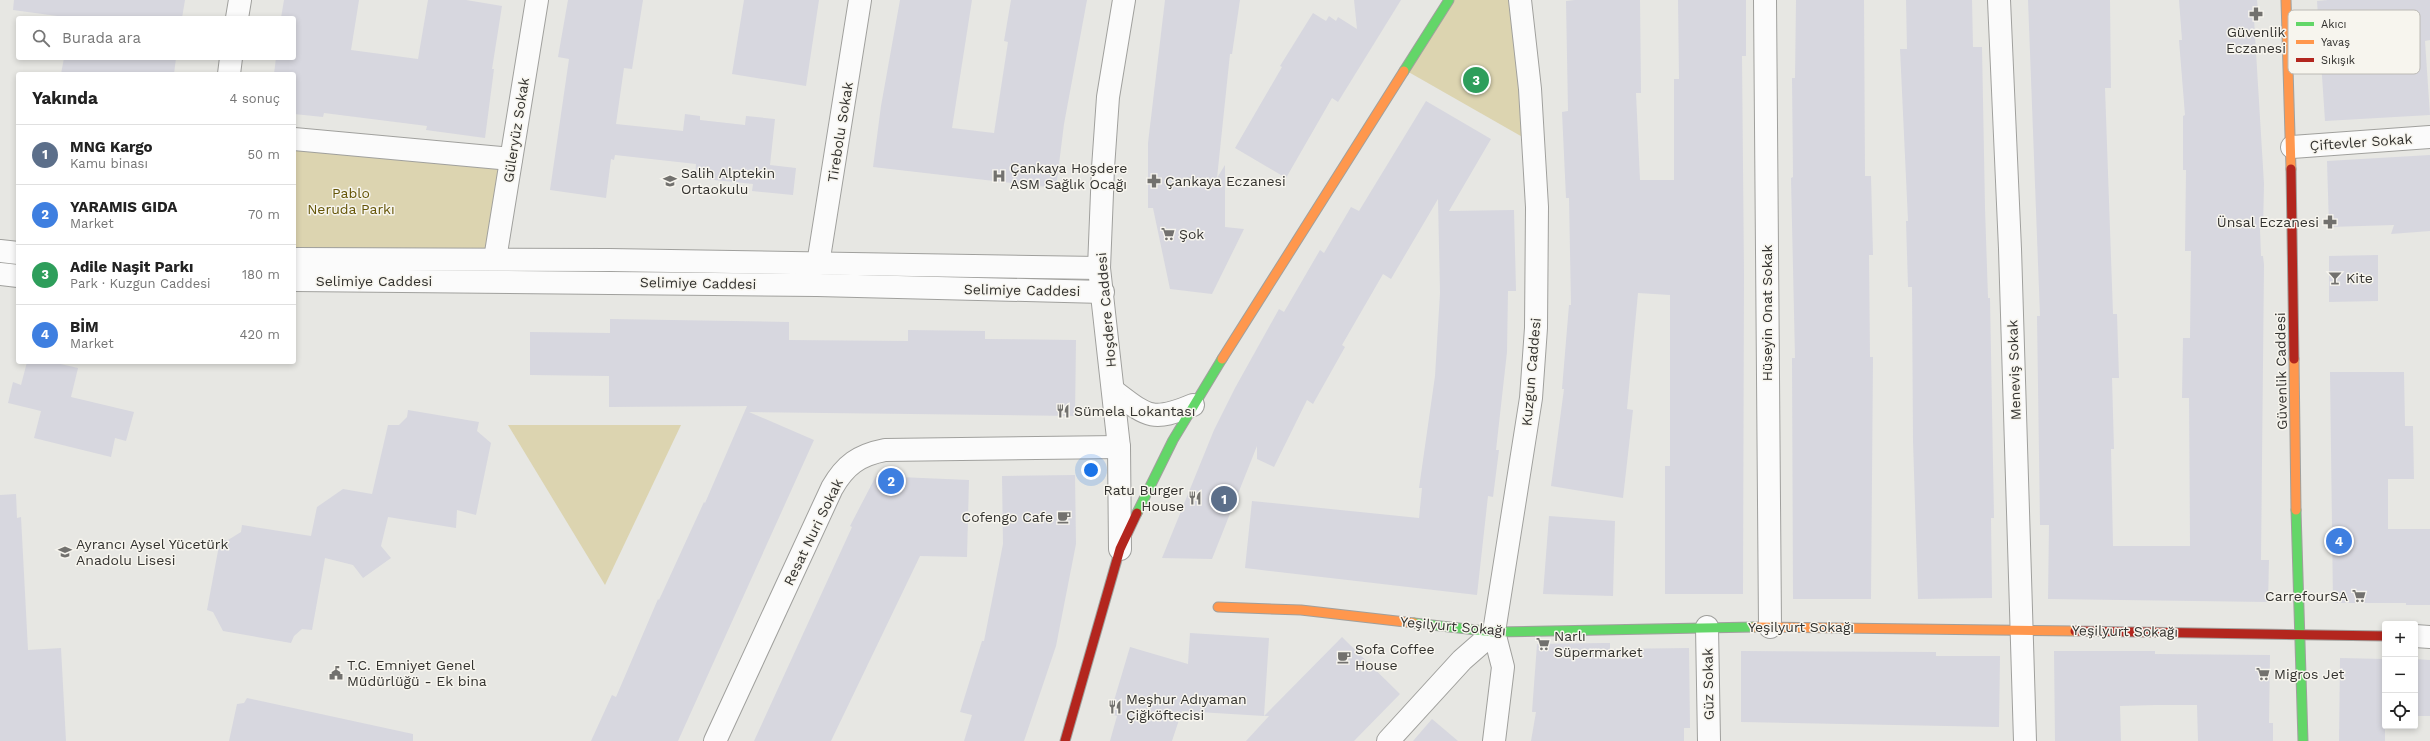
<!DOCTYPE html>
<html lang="tr">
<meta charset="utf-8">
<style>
:root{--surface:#fff;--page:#f2f2f2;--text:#222;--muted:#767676;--line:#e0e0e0;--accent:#72716e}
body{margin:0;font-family:"Work Sans",sans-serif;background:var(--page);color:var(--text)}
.controls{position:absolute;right:12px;bottom:12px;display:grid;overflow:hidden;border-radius:4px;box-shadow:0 2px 6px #0003}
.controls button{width:36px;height:36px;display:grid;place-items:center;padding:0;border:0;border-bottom:1px solid var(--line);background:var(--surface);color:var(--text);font:20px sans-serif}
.you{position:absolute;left:1091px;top:470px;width:14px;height:14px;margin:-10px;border:3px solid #fff;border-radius:50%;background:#1a73e8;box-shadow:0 0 0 6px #1a73e833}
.badge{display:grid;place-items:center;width:26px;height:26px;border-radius:50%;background:var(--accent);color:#fff;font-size:13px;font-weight:700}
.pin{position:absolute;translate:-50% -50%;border:2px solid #fff;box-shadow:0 1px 4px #0006}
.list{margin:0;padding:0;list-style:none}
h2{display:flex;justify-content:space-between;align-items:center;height:52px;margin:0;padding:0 16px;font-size:17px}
h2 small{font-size:13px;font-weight:400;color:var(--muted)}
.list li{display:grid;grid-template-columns:26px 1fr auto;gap:12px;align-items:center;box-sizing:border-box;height:60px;padding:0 16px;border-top:1px solid var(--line)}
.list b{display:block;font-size:15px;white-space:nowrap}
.list p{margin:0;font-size:13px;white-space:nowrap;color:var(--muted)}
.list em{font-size:13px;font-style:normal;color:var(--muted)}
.icon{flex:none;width:22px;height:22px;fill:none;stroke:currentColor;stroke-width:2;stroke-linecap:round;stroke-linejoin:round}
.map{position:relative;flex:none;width:2430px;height:741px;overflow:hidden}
.search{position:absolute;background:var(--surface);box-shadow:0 2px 6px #0003;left:16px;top:16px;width:280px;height:44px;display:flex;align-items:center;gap:10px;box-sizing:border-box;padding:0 14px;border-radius:4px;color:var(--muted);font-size:15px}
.panel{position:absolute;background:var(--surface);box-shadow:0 2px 6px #0003;left:16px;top:72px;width:280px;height:292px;border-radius:4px}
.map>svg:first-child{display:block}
.green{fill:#dcd4b0}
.building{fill:#d7d7df}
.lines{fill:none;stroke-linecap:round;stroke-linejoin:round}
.street-casing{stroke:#a0a09d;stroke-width:24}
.fast-casing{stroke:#a0a09d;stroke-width:11}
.slow-casing{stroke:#a0a09d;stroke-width:11}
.jam-casing{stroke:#a0a09d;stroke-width:11}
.street{stroke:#fbfbfb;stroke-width:22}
.fast{stroke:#63d668;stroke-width:9}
.slow{stroke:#ff974d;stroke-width:9}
.jam{stroke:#b3261e;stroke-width:9}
.labels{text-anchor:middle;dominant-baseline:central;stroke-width:3;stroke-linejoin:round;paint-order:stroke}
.poi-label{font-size:14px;fill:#33322f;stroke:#f7f5ee;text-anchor:start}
.street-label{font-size:14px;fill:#33322f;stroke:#f7f5ee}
.park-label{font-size:14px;fill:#655507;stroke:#f7f5ee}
.key{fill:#f7f5ee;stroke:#bcbab5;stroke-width:1}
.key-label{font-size:11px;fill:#33322f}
</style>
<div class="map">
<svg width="2430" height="741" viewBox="0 0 2430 741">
<rect width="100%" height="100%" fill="#e7e7e3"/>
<g class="green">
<path d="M 1449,0 L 1520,0 L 1533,143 L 1405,70 Z"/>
<path d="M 294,139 L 511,159 L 495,259 L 294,259 Z"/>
<path d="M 508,425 L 681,425 L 605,585 Z"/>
</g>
<g class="building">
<path d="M 14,0 L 185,0 L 182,18 L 72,18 L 13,10 Z"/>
<path d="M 284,0 L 359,0 L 351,50 L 418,59 L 428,0 L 466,0 L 502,6 L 492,69 L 494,69 L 485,138 L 426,130 L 427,126 L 324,113 L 323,117 L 294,114 L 294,74 L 274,74 L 276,58 L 294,58 L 294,18 L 281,18 Z"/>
<path d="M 568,0 L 643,0 L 632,69 L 624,68 L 616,124 L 683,131 L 685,114 L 700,116 L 700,120 L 745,125 L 746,116 L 775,119 L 770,165 L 796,168 L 793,195 L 752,191 L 753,184 L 695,178 L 696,164 L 615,155 L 614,160 L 611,159 L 606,198 L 550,190 L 569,59 L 558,57 Z"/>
<path d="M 744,0 L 819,0 L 806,86 L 732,74 Z"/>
<path d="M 900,0 L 972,0 L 952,128 L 994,133 L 1008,42 L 1004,41 L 1011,0 L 1087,0 L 1064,124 L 1056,188 L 873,167 L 881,106 Z"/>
<path d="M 1165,0 L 1240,0 L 1232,54 L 1230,54 L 1217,178 L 1225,165 L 1225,227 L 1244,229 L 1212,294 L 1170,289 L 1153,208 L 1148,208 L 1148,143 Z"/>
<path d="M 1354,0 L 1401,0 L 1338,102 L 1332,98 L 1286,178 L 1235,148 L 1282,67 L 1280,66 L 1313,13 L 1326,21 L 1329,16 L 1336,21 L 1338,17 L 1357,29 Z"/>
<path d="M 1575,0 L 1640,0 L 1641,93 L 1636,93 L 1640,180 L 1674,180 L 1674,79 L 1679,79 L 1678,0 L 1746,0 L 1746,56 L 1742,56 L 1744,275 L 1743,594 L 1665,594 L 1665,466 L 1670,466 L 1670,295 L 1638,293 L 1627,409 L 1633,410 L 1623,498 L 1551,486 L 1564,389 L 1562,389 L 1569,305 L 1571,305 L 1569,198 L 1566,198 L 1562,112 L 1568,111 L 1566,1 Z"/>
<path d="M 1796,0 L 1864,0 L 1865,176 L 1871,176 L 1873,255 L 1869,255 L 1870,357 L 1873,357 L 1871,599 L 1793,599 L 1792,358 L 1795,358 L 1791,178 L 1793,177 L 1792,78 L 1795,78 Z"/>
<path d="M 1906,0 L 1972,0 L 1973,47 L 1982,47 L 1985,208 L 1988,298 L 1990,298 L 1994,518 L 1991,518 L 1992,598 L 1918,599 L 1913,441 L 1912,287 L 1908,287 L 1906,221 L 1908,221 L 1900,49 L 1907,49 Z"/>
<path d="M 2028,0 L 2110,0 L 2111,88 L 2105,88 L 2113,314 L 2117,314 L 2119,378 L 2112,378 L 2114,449 L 2111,449 L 2113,546 L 2190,546 L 2189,398 L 2182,398 L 2183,338 L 2190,338 L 2191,251 L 2185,251 L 2186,170 L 2183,170 L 2183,116 L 2185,115 L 2179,40 L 2182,40 L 2179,0 L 2257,0 L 2259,19 L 2254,19 L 2264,184 L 2263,229 L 2260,229 L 2261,256 L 2263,256 L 2264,265 L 2261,560 L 2269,560 L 2268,602 L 2048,599 L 2049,525 L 2040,525 L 2037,316 L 2040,316 Z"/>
<path d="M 2328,0 L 2430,0 L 2430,40 L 2425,41 L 2430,115 L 2325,121 L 2317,1 Z"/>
<path d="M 64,58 L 176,58 L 174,74 L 61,74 Z"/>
<path d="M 1426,101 L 1491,139 L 1449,211 L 1514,210 L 1516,291 L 1508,291 L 1507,352 L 1496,450 L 1499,450 L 1493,497 L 1488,496 L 1477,595 L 1245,568 L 1252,501 L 1419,518 L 1422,488 L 1419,488 L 1435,376 L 1440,293 L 1438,199 L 1391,279 L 1383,274 L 1342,345 L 1345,347 L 1313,404 L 1307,400 L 1274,467 L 1257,459 L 1257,446 L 1212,559 L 1162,558 L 1214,430 L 1235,388 L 1279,309 L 1284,312 L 1320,250 L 1324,253 L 1351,207 L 1359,211 Z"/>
<path d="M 2430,155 L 2430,231 L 2391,234 L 2394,225 L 2329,227 L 2327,161 Z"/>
<path d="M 2378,255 L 2378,301 L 2329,302 L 2329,256 Z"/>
<path d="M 610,319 L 789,322 L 789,340 L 908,341 L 908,330 L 985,331 L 985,339 L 1076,340 L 1075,416 L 749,412 L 814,440 L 678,741 L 591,741 L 612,695 L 616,697 L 658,599 L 659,600 L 704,502 L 705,503 L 747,406 L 609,407 L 609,376 L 530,375 L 530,332 L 610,333 Z"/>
<path d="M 27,362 L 52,362 L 78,368 L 71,397 L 134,412 L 126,441 L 115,438 L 111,457 L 34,438 L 41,411 L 8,403 L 13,382 L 21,385 Z"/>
<path d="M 2330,372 L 2404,372 L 2405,426 L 2413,426 L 2414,479 L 2388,479 L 2388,529 L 2430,529 L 2430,605 L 2406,605 L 2406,603 L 2333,603 Z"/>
<path d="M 408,410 L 479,422 L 477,431 L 491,443 L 476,515 L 457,510 L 456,528 L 388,517 L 381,546 L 391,558 L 363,578 L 353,565 L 325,558 L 312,630 L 302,629 L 294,636 L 291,643 L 223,631 L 213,612 L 207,610 L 220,540 L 228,540 L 241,532 L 242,525 L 311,536 L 317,507 L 343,489 L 372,494 L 388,425 L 399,425 L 407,417 Z"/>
<path d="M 1075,475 L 1076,544 L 1056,646 L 1024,741 L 964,741 L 972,715 L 960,712 L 982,641 L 984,641 L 1003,544 L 1002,476 Z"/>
<path d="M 876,476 L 969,480 L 967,557 L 920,556 L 831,741 L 754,741 L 852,527 L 850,526 Z"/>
<path d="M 16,494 L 17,518 L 21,517 L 28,650 L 61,648 L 66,741 L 0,741 L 0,495 Z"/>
<path d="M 1549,516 L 1615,521 L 1613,596 L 1543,594 Z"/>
<path d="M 1190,633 L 1269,638 L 1264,716 L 1182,711 L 1172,741 L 1110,741 L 1117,716 L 1110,714 L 1130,647 L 1188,664 Z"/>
<path d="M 1342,637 L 1400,694 L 1354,741 L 1246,741 L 1269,716 L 1264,716 Z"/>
<path d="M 1603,643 L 1610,643 L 1610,649 L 1689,648 L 1690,728 L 1684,728 L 1684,741 L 1531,741 L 1536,712 L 1532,712 L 1537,644 Z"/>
<path d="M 1741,651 L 1936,652 L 1936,656 L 2000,656 L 1999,727 L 1741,722 Z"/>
<path d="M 2054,651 L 2155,651 L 2155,654 L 2270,655 L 2269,723 L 2273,723 L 2273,741 L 2198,741 L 2197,705 L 2155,705 L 2120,706 L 2121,741 L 2055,741 Z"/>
<path d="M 2340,658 L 2385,659 L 2385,741 L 2339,741 Z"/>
<path d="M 2415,659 L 2430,660 L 2430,716 L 2415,716 Z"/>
<path d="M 247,698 L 413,734 L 413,741 L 229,741 L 237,704 L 244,703 Z"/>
<path d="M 1432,719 L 1458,741 L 1413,741 Z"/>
</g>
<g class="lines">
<g class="street-casing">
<g id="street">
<path d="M 1765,0 L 1770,627"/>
<path d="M 1999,0 L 2010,249 L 2025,741"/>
<path d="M 237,18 L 240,0"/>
<path d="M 229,74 L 231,58"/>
<path d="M 294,139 L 511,159"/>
<path d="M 2292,147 L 2430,137"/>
<path d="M 0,251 L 18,253"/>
<path d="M 294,259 L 609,260 L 1099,268"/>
<path d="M 495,259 L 537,0"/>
<path d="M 818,264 L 860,0"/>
<path d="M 0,274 L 18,276"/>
<path d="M 294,280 L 817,285 L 1103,292"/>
<path d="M 1114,391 C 1148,417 1152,422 1193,405"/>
<path d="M 1120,549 L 1119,447 L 1099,268 L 1103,168 L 1108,97 L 1124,0"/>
<path d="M 1707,627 L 1709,741"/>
<path d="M 2415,636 L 2430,637"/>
<path d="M 715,741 L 832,488 C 845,465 859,455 885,450 L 1119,447"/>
<path d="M 1388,741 L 1462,660 L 1494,632"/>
<path d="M 1494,741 L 1503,667 L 1494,632 L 1531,398 L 1536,328 L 1537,207 L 1530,89 L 1520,0"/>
</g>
</g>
<g class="fast-casing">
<g id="fast">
<path d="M 1404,71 L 1449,0"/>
<path d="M 2296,510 L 2303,741"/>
<path d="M 1137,513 L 1173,440 L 1222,359"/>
<path d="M 1414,623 L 1494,632 L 1754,627"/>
</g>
</g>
<g class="slow-casing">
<g id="slow">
<path d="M 2286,0 L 2291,169"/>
<path d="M 1222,359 L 1404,71"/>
<path d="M 2294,359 L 2296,510"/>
<path d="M 1218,607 L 1301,610 L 1414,623"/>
<path d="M 1754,627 L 2075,631"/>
</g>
</g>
<g class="jam-casing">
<g id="jam">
<path d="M 2291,169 L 2294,359"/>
<path d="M 2075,631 L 2385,636"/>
<path d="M 1065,741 L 1120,549 L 1137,513"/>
</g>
</g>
<use href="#street" class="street"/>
<use href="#fast" class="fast"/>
<use href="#slow" class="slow"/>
<use href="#jam" class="jam"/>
</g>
<defs>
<g id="pharmacy-bare" transform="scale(1.08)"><path d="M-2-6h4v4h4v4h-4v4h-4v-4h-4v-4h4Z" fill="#72716e" stroke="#f7f5ee" stroke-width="2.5" paint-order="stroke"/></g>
<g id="hospital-bare" transform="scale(1.08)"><path d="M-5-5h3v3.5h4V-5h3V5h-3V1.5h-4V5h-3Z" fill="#72716e" stroke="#f7f5ee" stroke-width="2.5" paint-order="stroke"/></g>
<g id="school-bare" transform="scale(1.08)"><path d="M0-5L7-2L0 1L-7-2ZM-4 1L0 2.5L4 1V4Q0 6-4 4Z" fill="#72716e" stroke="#f7f5ee" stroke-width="2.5" paint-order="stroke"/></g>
<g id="supermarket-bare" transform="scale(1.08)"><path d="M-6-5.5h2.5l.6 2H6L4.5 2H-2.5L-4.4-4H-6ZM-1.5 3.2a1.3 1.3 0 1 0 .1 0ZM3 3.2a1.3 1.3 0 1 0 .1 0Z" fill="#72716e" stroke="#f7f5ee" stroke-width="2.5" paint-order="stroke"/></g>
<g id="bar-bare" transform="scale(1.08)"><path d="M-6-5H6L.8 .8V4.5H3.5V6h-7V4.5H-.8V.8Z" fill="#72716e" stroke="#f7f5ee" stroke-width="2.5" paint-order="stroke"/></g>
<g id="restaurant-bare" transform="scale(1.08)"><path d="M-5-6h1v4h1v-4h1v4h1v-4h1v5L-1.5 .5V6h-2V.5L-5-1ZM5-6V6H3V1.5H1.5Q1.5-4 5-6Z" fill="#72716e" stroke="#f7f5ee" stroke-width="2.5" paint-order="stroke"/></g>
<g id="cafe-bare" transform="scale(1.08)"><path d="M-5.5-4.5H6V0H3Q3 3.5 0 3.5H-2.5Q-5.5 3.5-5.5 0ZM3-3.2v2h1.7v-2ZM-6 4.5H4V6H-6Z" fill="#72716e" stroke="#f7f5ee" stroke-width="2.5" paint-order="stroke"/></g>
<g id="civic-bare" transform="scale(1.08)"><path d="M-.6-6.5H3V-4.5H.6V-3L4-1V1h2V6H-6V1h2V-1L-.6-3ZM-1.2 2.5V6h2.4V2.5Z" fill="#72716e" stroke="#f7f5ee" stroke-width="2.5" paint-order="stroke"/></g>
</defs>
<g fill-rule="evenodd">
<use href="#pharmacy-bare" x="2256" y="14"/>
<use href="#hospital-bare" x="999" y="176"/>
<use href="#school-bare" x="670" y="181"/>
<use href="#pharmacy-bare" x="1154" y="181"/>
<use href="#pharmacy-bare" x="2330" y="222"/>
<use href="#supermarket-bare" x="1168" y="234"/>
<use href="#bar-bare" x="2335" y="278"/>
<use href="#restaurant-bare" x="1063" y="411"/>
<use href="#restaurant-bare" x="1195" y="498"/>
<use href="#cafe-bare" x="1064" y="517"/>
<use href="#school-bare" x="65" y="552"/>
<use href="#supermarket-bare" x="2359" y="596"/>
<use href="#supermarket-bare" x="1543" y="644"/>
<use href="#cafe-bare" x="1344" y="657"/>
<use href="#civic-bare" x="336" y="673"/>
<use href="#supermarket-bare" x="2263" y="674"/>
<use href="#restaurant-bare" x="1115" y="707"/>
</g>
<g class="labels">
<g class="poi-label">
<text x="2256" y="32" text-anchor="middle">Güvenlik<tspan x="2256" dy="16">Eczanesi</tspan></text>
<text x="1010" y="168">Çankaya Hoşdere<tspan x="1010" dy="16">ASM Sağlık Ocağı</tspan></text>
<text x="681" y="173">Salih Alptekin<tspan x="681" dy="16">Ortaokulu</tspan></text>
<text x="1165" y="181">Çankaya Eczanesi</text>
<text x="2319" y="222" text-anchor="end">Ünsal Eczanesi</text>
<text x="1179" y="234">Şok</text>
<text x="2346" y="278">Kite</text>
<text x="1074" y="411">Sümela Lokantası</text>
<text x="1184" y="490" text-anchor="end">Ratu Burger<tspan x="1184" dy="16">House</tspan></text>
<text x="1053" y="517" text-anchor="end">Cofengo Cafe</text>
<text x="76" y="544">Ayrancı Aysel Yücetürk<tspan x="76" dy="16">Anadolu Lisesi</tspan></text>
<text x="2348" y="596" text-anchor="end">CarrefourSA</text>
<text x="1554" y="636">Narlı<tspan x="1554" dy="16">Süpermarket</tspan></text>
<text x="1355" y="649">Sofa Coffee<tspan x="1355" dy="16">House</tspan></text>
<text x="347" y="665">T.C. Emniyet Genel<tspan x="347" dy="16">Müdürlüğü - Ek bina</tspan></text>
<text x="2274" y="674">Migros Jet</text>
<text x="1126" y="699">Meşhur Adıyaman<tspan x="1126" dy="16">Çiğköftecisi</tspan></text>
</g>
<g class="street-label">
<text transform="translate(516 130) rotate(-81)">Güleryüz Sokak</text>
<text transform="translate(840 132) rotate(-81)">Tirebolu Sokak</text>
<text transform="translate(2361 142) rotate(-4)">Çiftevler Sokak</text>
<text x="374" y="281">Selimiye Caddesi</text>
<text transform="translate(698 283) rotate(1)">Selimiye Caddesi</text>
<text transform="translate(1022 290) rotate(1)">Selimiye Caddesi</text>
<text transform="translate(1106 310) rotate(-95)">Hoşdere Caddesi</text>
<text transform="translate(1767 313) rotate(-90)">Hüseyin Onat Sokak</text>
<text transform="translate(2014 370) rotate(-92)">Meneviş Sokak</text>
<text transform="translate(2281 371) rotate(-91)">Güvenlik Caddesi</text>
<text transform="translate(1531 372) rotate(-85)">Kuzgun Caddesi</text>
<text transform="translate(813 532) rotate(-64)">Resat Nuri Sokak</text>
<text transform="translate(1453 626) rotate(5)">Yeşilyurt Sokağı</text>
<text x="1801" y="627">Yeşilyurt Sokağı</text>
<text transform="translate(2125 631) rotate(1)">Yeşilyurt Sokağı</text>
<text transform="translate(1708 684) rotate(-91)">Güz Sokak</text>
</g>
<g class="park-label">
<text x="351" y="193">Pablo<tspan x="351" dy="16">Neruda Parkı</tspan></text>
</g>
</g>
<rect x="2288" y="10" width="132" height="64" rx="6" class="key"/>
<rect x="2296" y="22" width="18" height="4" fill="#63d668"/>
<rect x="2296" y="40" width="18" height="4" fill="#ff974d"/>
<rect x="2296" y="58" width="18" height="4" fill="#b3261e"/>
<g class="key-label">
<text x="2321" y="28">Akıcı</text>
<text x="2321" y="46">Yavaş</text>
<text x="2321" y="64">Sıkışık</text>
</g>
</svg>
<div class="controls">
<button>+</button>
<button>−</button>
<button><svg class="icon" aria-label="locate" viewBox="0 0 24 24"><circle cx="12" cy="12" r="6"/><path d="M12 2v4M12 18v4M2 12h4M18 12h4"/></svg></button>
</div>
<div class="you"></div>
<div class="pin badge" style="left:1224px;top:499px;background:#5c6f8a">1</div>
<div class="pin badge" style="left:891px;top:481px;background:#3f7fe0">2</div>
<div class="pin badge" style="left:1476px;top:80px;background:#2e9e5b">3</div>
<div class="pin badge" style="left:2339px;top:541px;background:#3f7fe0">4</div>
<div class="search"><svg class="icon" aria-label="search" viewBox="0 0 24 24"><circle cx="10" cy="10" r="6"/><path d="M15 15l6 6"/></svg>Burada ara</div>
<section class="panel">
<h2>Yakında<small>4 sonuç</small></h2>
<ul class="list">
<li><span class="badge" style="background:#5c6f8a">1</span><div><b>MNG Kargo</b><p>Kamu binası</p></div><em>50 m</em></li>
<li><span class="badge" style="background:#3f7fe0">2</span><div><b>YARAMIS GIDA</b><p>Market</p></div><em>70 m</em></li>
<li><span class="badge" style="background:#2e9e5b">3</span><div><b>Adile Naşit Parkı</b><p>Park · Kuzgun Caddesi</p></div><em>180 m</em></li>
<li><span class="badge" style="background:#3f7fe0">4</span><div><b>BİM</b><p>Market</p></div><em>420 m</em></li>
</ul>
</section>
</div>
